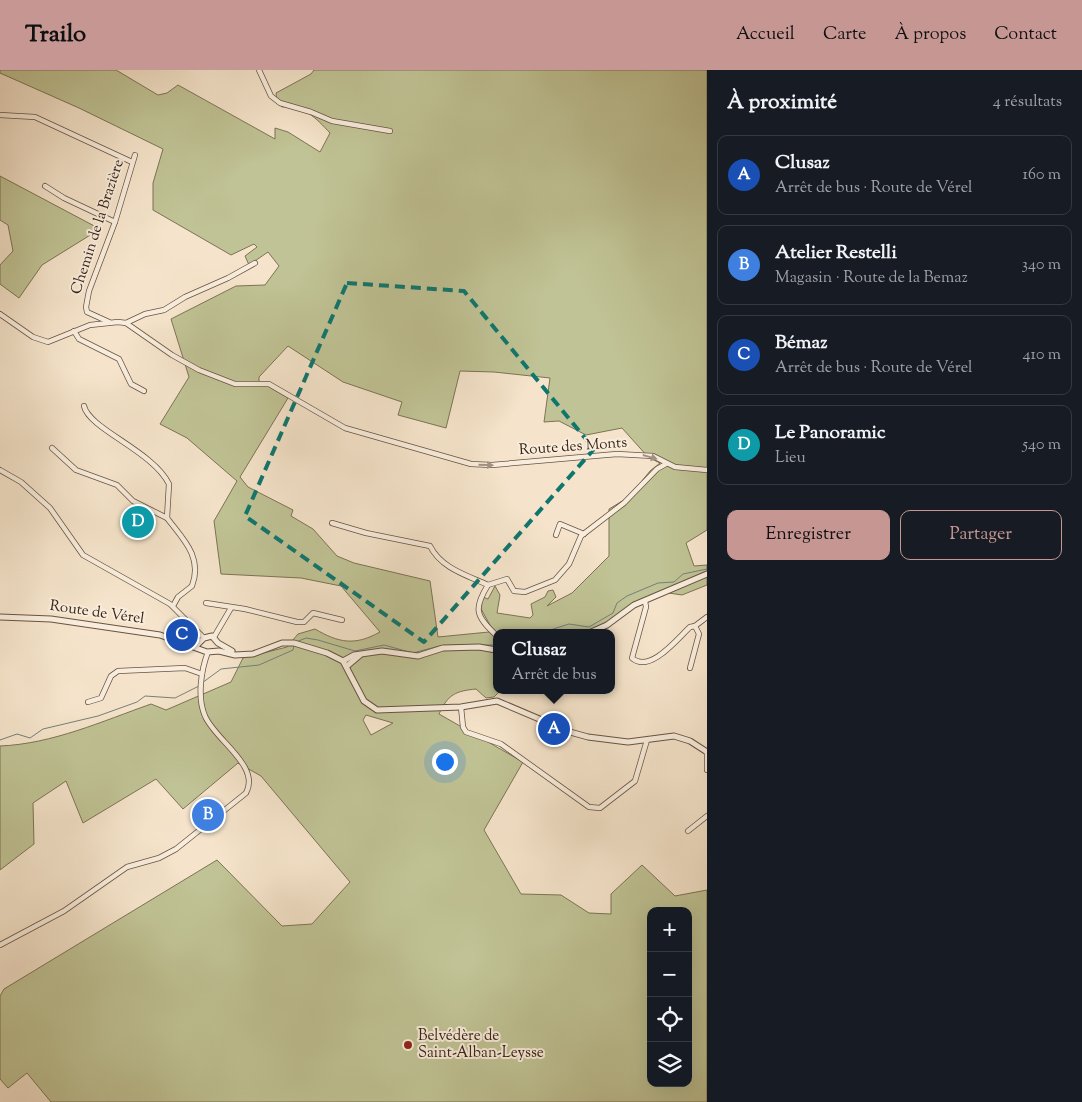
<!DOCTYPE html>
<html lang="fr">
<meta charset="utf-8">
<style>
:root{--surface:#171b24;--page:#242831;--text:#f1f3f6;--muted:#9ea1a6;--line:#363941;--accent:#c59692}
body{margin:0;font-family:"Sorts Mill Goudy",serif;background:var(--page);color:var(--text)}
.controls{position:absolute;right:15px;bottom:15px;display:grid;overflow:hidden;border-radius:10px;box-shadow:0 5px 20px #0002}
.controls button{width:45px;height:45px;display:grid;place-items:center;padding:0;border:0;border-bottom:1px solid var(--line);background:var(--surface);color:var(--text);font:25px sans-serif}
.you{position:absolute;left:444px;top:691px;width:18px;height:18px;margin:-12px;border:4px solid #fff;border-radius:50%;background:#1a73e8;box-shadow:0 0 0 8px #1a73e833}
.badge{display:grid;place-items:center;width:32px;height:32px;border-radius:50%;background:var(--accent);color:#fff;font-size:16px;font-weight:700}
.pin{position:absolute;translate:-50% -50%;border:2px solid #fff;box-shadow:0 1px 5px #0006}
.popup{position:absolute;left:493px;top:559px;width:122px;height:65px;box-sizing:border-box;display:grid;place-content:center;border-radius:10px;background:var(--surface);filter:drop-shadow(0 1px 4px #0005);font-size:16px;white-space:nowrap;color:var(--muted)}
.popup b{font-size:19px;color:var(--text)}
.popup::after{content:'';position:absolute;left:50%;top:100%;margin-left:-10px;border:10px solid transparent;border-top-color:var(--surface)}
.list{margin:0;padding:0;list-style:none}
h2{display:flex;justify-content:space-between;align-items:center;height:65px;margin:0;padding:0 20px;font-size:21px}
h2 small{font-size:16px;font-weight:400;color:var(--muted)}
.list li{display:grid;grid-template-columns:32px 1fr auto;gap:15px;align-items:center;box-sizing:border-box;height:80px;margin:0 10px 10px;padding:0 10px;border:1px solid var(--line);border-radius:10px}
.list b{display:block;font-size:19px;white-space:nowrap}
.list p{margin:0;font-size:16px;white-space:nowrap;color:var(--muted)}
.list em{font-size:16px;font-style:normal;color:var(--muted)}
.actions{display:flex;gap:10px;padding:15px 20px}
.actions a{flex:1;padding:11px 0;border:1px solid var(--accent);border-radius:10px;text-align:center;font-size:18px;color:var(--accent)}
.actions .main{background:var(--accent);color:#111}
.icon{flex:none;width:28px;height:28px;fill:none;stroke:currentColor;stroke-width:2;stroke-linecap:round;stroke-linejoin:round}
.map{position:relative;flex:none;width:707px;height:1032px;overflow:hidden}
header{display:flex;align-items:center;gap:30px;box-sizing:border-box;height:70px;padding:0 25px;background:var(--accent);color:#111}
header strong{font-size:24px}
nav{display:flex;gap:28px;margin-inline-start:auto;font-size:18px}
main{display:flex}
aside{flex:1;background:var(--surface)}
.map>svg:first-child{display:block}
.green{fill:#c0c395;stroke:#7d7355;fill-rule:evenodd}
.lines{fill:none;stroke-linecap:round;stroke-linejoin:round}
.stream{stroke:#758079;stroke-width:1}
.minor-casing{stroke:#695342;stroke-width:6}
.tertiary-casing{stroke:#695342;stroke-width:7}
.minor{stroke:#f8eddd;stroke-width:4.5}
.tertiary{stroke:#f8eddd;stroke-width:5}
.oneway{fill:#a29283}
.marked{fill:none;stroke:#0f766e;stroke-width:4;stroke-dasharray:10 6;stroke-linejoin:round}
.poi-dot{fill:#8f2418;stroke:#f8eddd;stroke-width:2}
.labels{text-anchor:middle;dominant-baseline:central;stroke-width:4;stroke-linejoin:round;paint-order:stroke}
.street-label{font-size:15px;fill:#3a2315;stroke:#f8eddd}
.poi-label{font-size:15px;fill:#3a2315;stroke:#f8eddd;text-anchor:start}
</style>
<header>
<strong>Trailo</strong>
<nav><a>Accueil</a><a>Carte</a><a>À propos</a><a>Contact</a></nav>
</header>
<main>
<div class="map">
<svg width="707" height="1032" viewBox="0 0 707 1032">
<rect width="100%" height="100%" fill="#f5e4cb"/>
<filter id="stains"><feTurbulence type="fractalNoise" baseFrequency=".004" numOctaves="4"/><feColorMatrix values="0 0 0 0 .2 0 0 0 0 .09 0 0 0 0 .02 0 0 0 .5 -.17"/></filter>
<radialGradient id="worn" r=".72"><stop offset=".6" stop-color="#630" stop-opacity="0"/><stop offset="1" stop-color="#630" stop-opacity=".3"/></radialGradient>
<g class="green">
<path d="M 0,0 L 116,0 L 158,25 L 167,23 L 178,15 L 275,69 L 275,58 L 288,62 L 320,82 L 330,63 C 316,48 304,35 282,37 L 277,32 L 276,23 L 311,4 L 314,0 L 707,0 L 707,460 L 686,473 L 694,496 L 707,495 L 707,515 L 682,525 L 662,522 L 601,556 L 584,563 L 496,563 L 496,620 L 501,620 L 494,627 L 486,628 L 476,619 C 456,621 448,624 439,644 L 523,692 L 484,760 L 521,824 L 561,825 L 589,843 L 611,844 L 611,824 L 642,795 L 675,826 L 707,820 L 707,1032 L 51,1032 L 27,1003 L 8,1018 L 0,1009 L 0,926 L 4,919 L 217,790 L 282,856 L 312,854 L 350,812 L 261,706 L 238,693 L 183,739 L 156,709 L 83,753 L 66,711 L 33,733 L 34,774 L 0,800 L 0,676 C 52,674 103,651 151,634 L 166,640 L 231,612 L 243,588 L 287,577 L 298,564 L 315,559 C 339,573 355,576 380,562 L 341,516 L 301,508 L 221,504 L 214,451 L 237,411 L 187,368 L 160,354 L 189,307 L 171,249 L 236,216 L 265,215 L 279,196 L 268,182 L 249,195 L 245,186 L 257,177 L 254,174 L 231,185 L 153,140 L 153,113 L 163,79 L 79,38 L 0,3 ZM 288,276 L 343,312 L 402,332 L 398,345 L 446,358 L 460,301 L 494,302 L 550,308 L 544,352 L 559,351 L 586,365 L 622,358 L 648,387 L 660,393 L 650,401 L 629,427 L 609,439 L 609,486 L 572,523 L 547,536 L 556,527 L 553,520 L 548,521 L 545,527 L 531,534 L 533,545 L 530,548 L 497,543 L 500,525 L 495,516 L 488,529 L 483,527 L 480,537 L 491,557 L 489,562 L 438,567 L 430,511 L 354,493 L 337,486 L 313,459 L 291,446 L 293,440 L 248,417 L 240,407 L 288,328 L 259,311 L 259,307 ZM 366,645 L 393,653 L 371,665 L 363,650 ZM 651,841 L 688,841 L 688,1013 L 651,1013 Z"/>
<path d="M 0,106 L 100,159 L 42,195 L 19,228 L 0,214 L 0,195 L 13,181 L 8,155 L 0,150 Z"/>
</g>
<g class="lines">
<g class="stream">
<path d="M 541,563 L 569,554 L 589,557 L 613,543 L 617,533 L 627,526 L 658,513 L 674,512 L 683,504 L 707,499"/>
<path d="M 296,572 L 306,568 L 318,570 L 355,581 L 384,575 L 413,583 L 439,576 L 458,575"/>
<path d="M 477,575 L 496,575"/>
<path d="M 202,613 L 221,599 L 259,595 L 293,580 L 294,576"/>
<path d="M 0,670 L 17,664 L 30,668 L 43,659 L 98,646 L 137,632 L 145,626 L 175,628 L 199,616"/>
</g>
<g class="minor-casing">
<g id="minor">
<path d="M 259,0 L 271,26 L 280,33 L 311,42 L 332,51 L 390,61"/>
<path d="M 0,45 L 35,47 L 132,92"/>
<path d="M 45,116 L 64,128 L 115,152"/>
<path d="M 0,244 L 33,267 L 48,272 L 90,255 L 118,252 L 126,253 L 172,285 L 199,300 L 235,314 L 269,314 L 345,358 L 471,394 L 492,395 L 617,384 L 653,386 L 675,397 L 707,400"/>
<path d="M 109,252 L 87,242 L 86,237 L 89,221 L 115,152 L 135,85"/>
<path d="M 126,253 L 145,244 L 164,240 L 185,227 L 228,208 L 255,193"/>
<path d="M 74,261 L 79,269 L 119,289 L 131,314 L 144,321"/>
<path d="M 84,336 C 89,359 153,381 169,414 L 167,448 C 183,469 203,487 192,516 L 178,527 L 173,536"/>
<path d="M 52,378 L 76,400 L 117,415 L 133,431 L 167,448"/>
<path d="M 0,400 L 21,412 L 50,438 L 83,485 L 170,534 L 204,568"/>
<path d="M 332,453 L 366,463 L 430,476 C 441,498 466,505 488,515"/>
<path d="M 556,465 L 560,454 L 584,464"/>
<path d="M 645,531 L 646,537 L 632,588 C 650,604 678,568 690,557 L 695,556 L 699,564 L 690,598"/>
<path d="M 206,533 L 245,539 L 297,552 L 304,552 L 313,543 L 342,550"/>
<path d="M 695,556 L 707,547"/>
<path d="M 496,565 C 476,546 473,539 488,515 L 507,509 L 514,521 L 525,522 L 555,510 L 569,494 L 581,466 L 624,433 L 657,399 L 666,394"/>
<path d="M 214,567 L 231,538"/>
<path d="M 88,632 L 101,628 L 111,606 L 118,601 L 185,598 L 202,604"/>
<path d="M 461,637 L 463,657 L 466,662 L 501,674 L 589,737 L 600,738 L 635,711 L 647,670"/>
<path d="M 707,682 L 707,700"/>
<path d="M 688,761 L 707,746"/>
<path d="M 0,875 L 64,841 L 127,797 L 159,788 L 176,779 L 246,723 C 261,696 215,670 205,646 C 197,628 201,600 208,582"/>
</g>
</g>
<g class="tertiary-casing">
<g id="tertiary">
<path d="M 0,547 L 51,549 L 160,565 L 207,582 L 219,581 L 235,585 L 253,584 L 282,573 L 294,573 L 327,583 L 343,591 L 364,631 L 377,640 L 461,637 L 497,631 L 570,662 L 588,667 L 628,672 L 674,666 L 690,671 L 707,682"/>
<path d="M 589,563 L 607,555 L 634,535 L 707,504"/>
<path d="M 190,575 L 197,575 L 204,568 L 212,566 L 218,573 L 232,581"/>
<path d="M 343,591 L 354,585 L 382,581 L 418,586 L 443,578 L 479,577 L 496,580"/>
<path d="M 347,596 L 360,585"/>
</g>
</g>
<use href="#minor" class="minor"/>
<use href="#tertiary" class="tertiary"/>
</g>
<defs><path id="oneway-solid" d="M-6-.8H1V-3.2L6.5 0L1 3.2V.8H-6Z" transform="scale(1.25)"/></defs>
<g class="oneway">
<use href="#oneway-solid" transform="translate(650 387) rotate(16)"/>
<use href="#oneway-solid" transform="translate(486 395) rotate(1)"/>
</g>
<path class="marked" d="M 347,213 L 464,221 L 594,379 L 424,572 L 245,446 Z"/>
<circle class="poi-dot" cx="408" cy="975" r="5"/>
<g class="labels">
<g class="street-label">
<text transform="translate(98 157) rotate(-72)">Chemin de la Brazière</text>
<text transform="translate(573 377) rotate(-4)">Route des Monts</text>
<text transform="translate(97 543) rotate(8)">Route de Vérel</text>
</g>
<g class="poi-label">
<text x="418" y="966">Belvédère de<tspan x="418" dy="17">Saint-Alban-Leysse</tspan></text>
</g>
</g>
<rect width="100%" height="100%" filter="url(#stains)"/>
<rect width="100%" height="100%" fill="url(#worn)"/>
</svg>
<div class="controls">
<button>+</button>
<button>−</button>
<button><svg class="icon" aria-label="locate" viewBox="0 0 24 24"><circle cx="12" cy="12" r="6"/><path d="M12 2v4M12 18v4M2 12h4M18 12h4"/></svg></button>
<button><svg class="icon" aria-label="layers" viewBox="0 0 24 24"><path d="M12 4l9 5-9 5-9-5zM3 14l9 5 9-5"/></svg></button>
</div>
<div class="you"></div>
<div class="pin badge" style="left:554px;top:659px;background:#1a4fb4">A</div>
<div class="popup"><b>Clusaz</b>Arrêt de bus</div>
<div class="pin badge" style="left:208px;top:745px;background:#3f7fe0">B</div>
<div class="pin badge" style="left:182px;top:565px;background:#1a4fb4">C</div>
<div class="pin badge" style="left:138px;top:452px;background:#0f9aa8">D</div>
</div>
<aside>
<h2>À proximité<small>4 résultats</small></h2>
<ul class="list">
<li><span class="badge" style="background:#1a4fb4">A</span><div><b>Clusaz</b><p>Arrêt de bus · Route de Vérel</p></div><em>160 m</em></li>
<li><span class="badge" style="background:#3f7fe0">B</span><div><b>Atelier Restelli</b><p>Magasin · Route de la Bemaz</p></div><em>340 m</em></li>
<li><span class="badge" style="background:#1a4fb4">C</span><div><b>Bémaz</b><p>Arrêt de bus · Route de Vérel</p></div><em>410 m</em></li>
<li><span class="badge" style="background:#0f9aa8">D</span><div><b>Le Panoramic</b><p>Lieu</p></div><em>540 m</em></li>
</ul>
<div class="actions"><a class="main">Enregistrer</a><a>Partager</a></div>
</aside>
</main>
